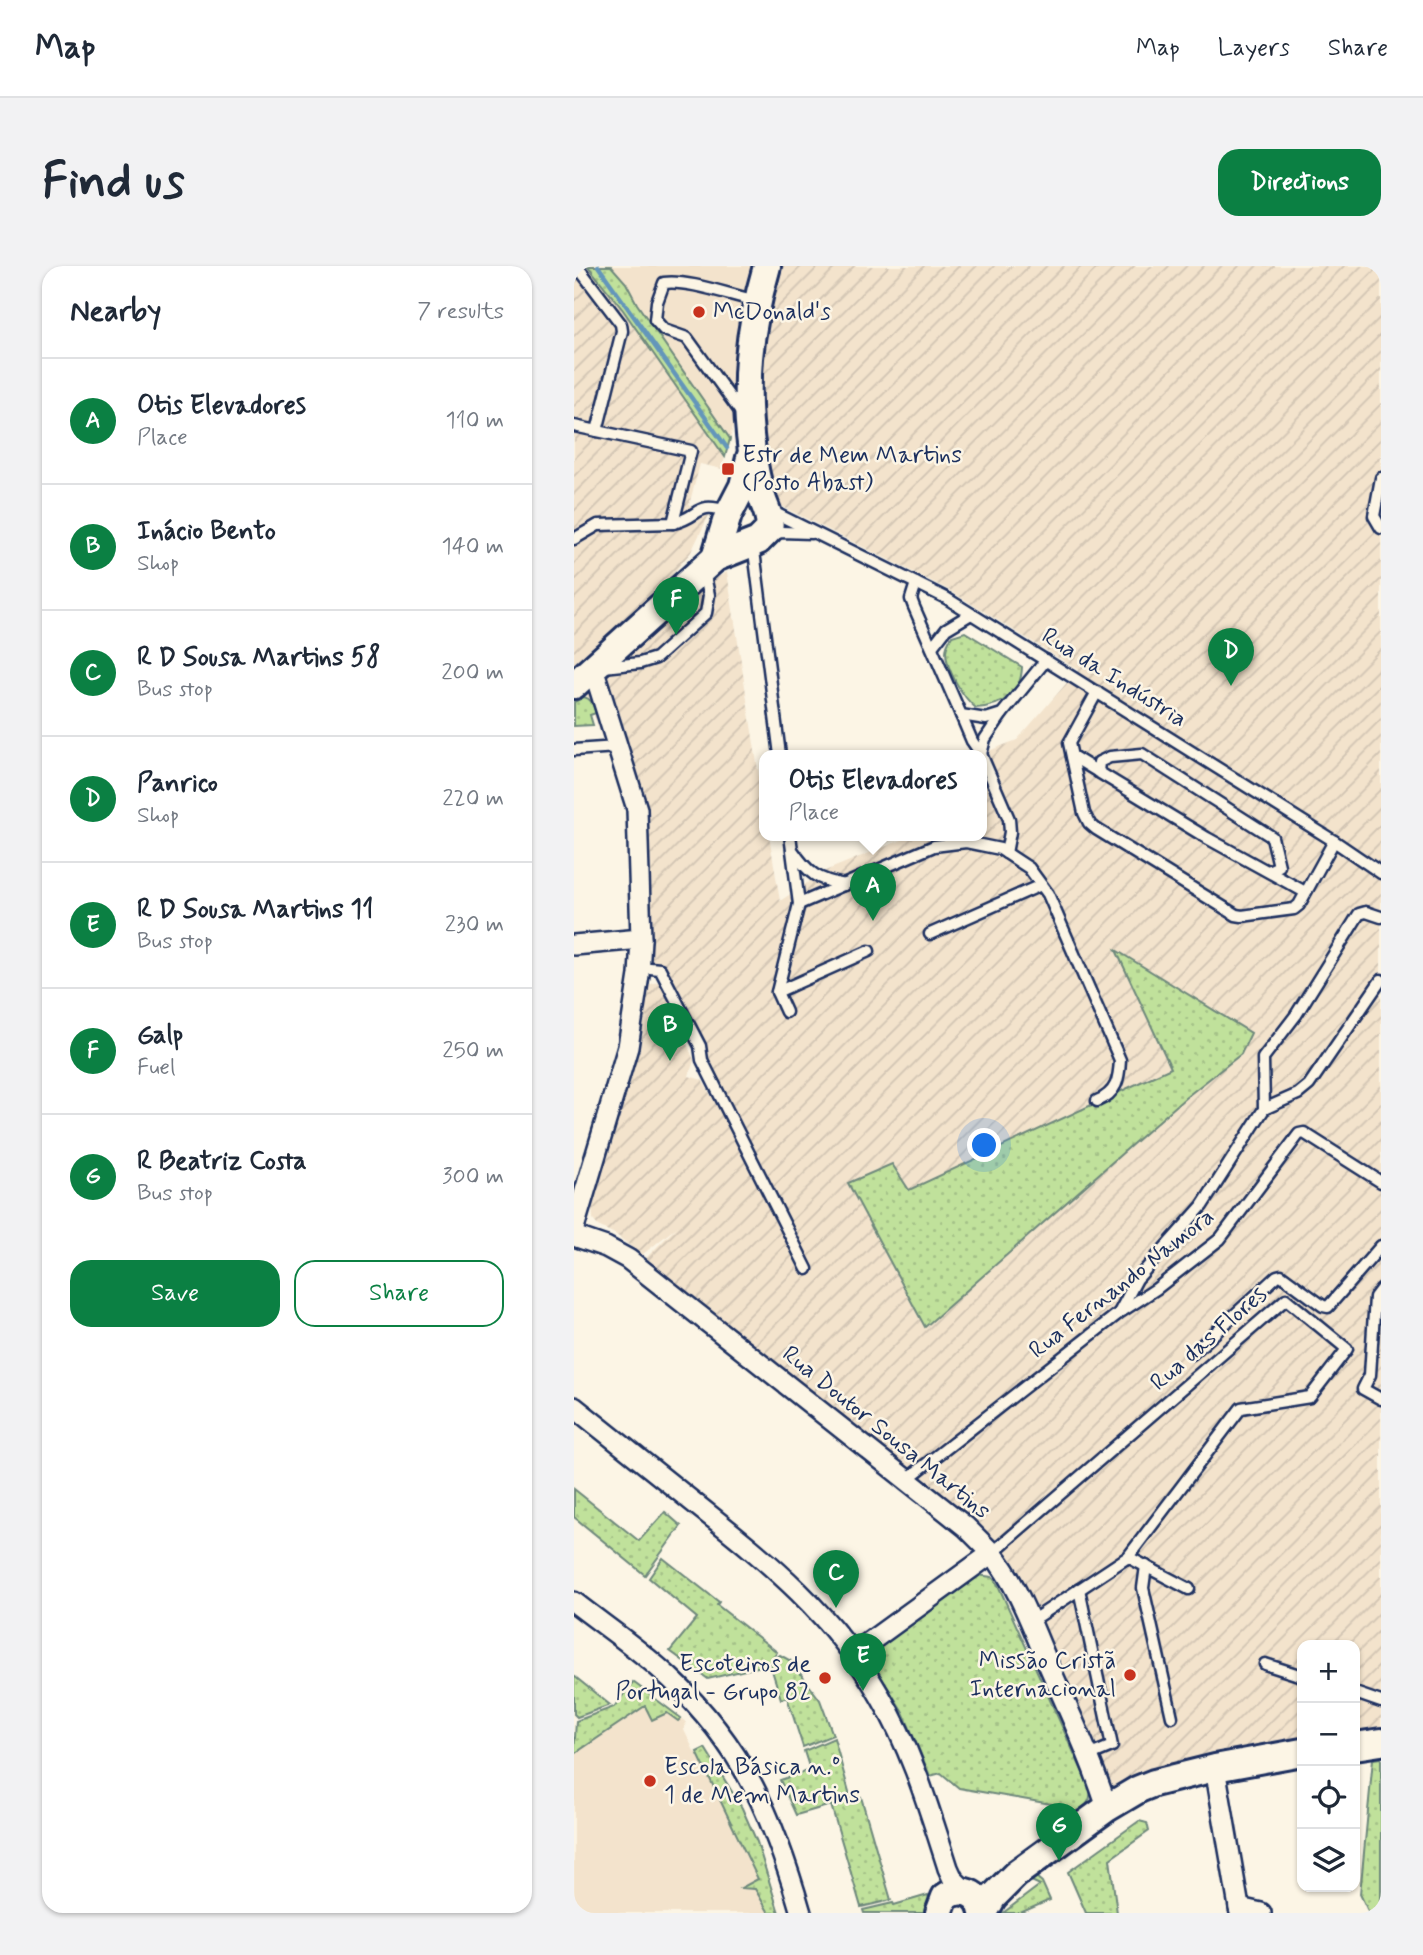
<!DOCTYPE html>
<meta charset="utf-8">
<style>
:root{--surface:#fff;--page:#f2f2f3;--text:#1f2937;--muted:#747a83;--line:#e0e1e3;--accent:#0b8043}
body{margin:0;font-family:Mynerve,sans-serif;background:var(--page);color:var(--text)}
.controls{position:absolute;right:21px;bottom:21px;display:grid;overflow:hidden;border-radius:14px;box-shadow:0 2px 5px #0004}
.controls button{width:63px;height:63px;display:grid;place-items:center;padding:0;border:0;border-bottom:2px solid var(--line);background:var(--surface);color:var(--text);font:35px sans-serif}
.you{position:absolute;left:411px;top:880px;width:24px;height:24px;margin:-18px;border:5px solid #fff;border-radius:50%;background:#1a73e8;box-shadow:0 0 0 10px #1a73e833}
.badge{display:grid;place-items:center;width:46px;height:46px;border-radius:50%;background:var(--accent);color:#fff;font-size:23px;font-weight:700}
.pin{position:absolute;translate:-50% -58px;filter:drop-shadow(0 2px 4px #0008)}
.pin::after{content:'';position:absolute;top:37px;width:24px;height:21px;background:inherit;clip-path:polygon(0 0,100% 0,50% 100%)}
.popup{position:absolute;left:185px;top:484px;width:228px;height:91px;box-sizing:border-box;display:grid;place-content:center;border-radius:14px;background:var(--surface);filter:drop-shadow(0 2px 5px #0005);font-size:23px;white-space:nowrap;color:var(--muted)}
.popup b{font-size:26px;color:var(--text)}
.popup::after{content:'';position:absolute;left:50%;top:100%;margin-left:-14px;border:14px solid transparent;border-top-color:var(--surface)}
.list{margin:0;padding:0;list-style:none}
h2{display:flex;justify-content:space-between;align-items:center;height:91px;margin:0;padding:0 28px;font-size:30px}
h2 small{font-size:23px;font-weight:400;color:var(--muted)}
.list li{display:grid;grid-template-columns:46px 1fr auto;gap:21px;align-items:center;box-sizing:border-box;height:126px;padding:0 28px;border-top:2px solid var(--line)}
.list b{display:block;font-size:26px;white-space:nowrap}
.list p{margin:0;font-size:23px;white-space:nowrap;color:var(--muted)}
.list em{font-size:23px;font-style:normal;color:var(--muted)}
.actions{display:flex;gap:14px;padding:21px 28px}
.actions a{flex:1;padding:16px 0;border:2px solid var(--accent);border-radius:21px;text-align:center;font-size:24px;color:var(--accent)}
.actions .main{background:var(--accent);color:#fff}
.icon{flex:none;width:38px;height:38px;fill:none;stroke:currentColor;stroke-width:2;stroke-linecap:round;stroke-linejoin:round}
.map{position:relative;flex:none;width:807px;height:1647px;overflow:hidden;border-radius:21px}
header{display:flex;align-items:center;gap:42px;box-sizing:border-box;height:98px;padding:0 35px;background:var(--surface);border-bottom:2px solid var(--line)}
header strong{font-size:33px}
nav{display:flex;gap:38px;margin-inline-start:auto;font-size:24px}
.intro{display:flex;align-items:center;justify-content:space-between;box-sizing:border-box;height:168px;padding:0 42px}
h1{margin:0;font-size:49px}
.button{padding:18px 32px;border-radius:21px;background:var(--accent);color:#fff;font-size:24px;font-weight:700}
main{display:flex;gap:42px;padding:0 42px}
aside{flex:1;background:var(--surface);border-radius:21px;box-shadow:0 2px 5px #0004}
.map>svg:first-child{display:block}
.built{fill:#f3e3cc}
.industrial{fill:url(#industrial-furrows)}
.grass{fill:url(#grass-dots);stroke:#6e887c;stroke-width:2}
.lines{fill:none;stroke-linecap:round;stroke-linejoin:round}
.stream{stroke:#6496ba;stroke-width:4.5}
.lane-casing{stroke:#1b2f5e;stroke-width:15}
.street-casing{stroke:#1b2f5e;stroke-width:24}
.secondary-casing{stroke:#1b2f5e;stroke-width:32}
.lane{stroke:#fcf5e5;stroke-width:10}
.street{stroke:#fcf5e5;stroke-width:19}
.secondary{stroke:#fcf5e5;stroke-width:26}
.poi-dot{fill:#c8321e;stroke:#fcf5e5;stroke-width:2.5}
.labels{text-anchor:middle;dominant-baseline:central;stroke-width:5;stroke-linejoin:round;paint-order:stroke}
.poi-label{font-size:24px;fill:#1b2f5e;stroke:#fcf5e5;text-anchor:start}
.street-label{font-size:24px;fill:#1b2f5e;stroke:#fcf5e5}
</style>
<header>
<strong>Map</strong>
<nav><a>Map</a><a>Layers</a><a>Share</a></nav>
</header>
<div class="intro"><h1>Find us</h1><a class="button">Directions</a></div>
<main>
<aside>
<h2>Nearby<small>7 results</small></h2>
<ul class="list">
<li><span class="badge">A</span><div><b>Otis Elevadores</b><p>Place</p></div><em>110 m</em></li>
<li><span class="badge">B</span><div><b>Inácio Bento</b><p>Shop</p></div><em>140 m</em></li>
<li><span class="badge">C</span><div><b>R D Sousa Martins 58</b><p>Bus stop</p></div><em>200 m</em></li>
<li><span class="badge">D</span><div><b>Panrico</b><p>Shop</p></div><em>220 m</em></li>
<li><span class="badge">E</span><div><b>R D Sousa Martins 11</b><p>Bus stop</p></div><em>230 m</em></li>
<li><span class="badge">F</span><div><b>Galp</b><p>Fuel</p></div><em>250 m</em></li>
<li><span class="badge">G</span><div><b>R Beatriz Costa</b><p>Bus stop</p></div><em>300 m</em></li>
</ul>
<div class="actions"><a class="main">Save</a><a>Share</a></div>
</aside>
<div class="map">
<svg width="807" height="1647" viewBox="0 0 807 1647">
<defs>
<pattern id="industrial-furrows" width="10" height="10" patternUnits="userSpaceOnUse" patternTransform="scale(1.75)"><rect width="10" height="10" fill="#f3e3cc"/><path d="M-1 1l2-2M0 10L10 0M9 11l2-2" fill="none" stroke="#d0c3b2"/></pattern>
<pattern id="grass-dots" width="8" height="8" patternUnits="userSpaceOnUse" patternTransform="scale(1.75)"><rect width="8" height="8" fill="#c0e19b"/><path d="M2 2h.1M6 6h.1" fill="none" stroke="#a4c188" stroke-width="1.8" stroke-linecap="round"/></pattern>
</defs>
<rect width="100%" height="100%" fill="#fcf5e5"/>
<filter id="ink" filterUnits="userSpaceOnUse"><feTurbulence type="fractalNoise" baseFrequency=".0143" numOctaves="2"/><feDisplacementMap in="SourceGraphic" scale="14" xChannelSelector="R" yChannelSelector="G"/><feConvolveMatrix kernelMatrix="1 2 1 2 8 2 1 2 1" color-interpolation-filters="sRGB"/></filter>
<g filter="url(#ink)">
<g class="built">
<path d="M 37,0 L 182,0 L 163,86 L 161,152 L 156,173 L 63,38 L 52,17 Z"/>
<path d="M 77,1430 L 112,1456 L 110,1464 L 121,1487 L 131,1482 L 168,1542 L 183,1576 L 205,1647 L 0,1647 L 0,1481 Z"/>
</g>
<g class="industrial">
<path d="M 0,0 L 14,0 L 49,44 L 151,191 L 148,203 L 126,198 L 115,239 L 137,245 L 117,286 L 82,328 L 0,401 Z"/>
<path d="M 206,0 L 807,0 L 807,1470 L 781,1473 L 781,1379 L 728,1379 L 728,1479 L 649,1490 L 525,1528 L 443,1345 L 402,1280 L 66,998 L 104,960 L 68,989 L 41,968 L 24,960 L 19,954 L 18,938 L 62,787 L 68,759 L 71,720 L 86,715 L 112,766 L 113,778 L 120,794 L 115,810 L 128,814 L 153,857 L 125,801 L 93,707 L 75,710 L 73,590 L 9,420 L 118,326 L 153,306 L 190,542 L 190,569 L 195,569 L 206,635 L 251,605 L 340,569 L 408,569 L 408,489 L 404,489 L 443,474 L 504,404 L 375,324 L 209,241 L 195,227 L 183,89 Z"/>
</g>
<g class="grass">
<path d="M 14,0 L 37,0 L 52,17 L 63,38 L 156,173 L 151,191 L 49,44 Z"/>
<path d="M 391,366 L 448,401 C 447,429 428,440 402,442 C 389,432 372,403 372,386 C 372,380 375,375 378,370 Z"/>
<path d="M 10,431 C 18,433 19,439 22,447 L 16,449 L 19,459 L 0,460 L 0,436 Z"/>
<path d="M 542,684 L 677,767 L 667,788 L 611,832 L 351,1061 L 274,917 L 318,898 L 335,924 L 597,802 Z"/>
<path d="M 0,1223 L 65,1275 L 91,1246 L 107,1260 L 71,1309 L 0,1251 Z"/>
<path d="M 89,1292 L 145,1336 L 143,1339 L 203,1386 L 198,1395 L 206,1389 L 217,1395 L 246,1434 L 259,1469 L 229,1481 L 213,1431 L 207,1433 L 196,1398 L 134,1413 L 96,1385 L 123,1352 L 75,1312 Z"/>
<path d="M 403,1309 L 418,1311 L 424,1319 L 515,1520 C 520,1534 511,1541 501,1549 L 494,1541 L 385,1522 L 367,1507 L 356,1510 L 329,1446 L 296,1393 L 298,1384 Z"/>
<path d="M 0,1410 L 36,1439 L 3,1451 L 0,1448 Z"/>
<path d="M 59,1416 L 107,1452 L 104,1455 L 93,1447 L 78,1454 L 71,1440 L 0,1488 L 2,1455 L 40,1441 Z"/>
<path d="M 260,1472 L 277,1533 L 287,1531 L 317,1634 L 287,1641 L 257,1539 L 222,1549 L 206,1514 L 236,1504 L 230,1485 Z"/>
<path d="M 131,1482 L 168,1542 L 183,1576 L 205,1647 L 195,1647 L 181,1623 L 167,1622 L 184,1613 L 123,1486 Z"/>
<path d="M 807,1492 L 807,1647 L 795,1647 L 786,1628 L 799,1493 Z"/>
<path d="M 565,1555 L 573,1557 L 575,1565 L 536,1593 L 543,1647 L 512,1647 L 494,1606 Z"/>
<path d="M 461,1610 L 468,1616 L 476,1634 L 446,1647 L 429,1647 L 466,1619 L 453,1613 Z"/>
<path d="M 354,1629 L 357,1639 L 356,1647 L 290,1647 L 289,1644 L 319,1637 L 320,1639 Z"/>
</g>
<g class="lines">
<path class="stream" d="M 24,0 L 153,182"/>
<g class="lane-casing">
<g id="lane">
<path d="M 3,0 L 47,58 L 48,65 L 23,165"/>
<path d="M 168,148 L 113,72 L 90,64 L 81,54 L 83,36 L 90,17 C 112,13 159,30 183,35"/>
<path d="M 0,160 L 117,185 L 99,257 L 24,259 L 0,273"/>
<path d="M 807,212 L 800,250 L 807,262"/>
<path d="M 197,245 L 372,332 L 760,575 L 807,607"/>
<path d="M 99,257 C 128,251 120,234 155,246"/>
<path d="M 196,270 L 207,266 L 237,267"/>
<path d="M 179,277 L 206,489"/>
<path d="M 342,317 L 337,333 L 340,341 L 387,449 L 412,453 L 428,448 L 472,394"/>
<path d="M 358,381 L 372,363 L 397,348"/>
<path d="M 30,401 L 66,397 L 82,392 L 132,347 L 135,329 L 130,305"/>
<path d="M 523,426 L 495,477 L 510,547 L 515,557 L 522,563 L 662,649 L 668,650 L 720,643 L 725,639 L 760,575"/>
<path d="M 387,449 L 398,475 L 407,488 L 435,553 L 436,566 L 432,587"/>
<path d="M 0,484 L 43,481"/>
<path d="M 407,488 L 411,473 L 428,448"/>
<path d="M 498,490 L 633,572 L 731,626"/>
<path d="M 524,506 L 525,496 L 536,491 L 568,488 L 698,571 L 705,600 L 694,605"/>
<path d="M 216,569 L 225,638 L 360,580 L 392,576 L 426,583 L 455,602 L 474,628 L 546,794 C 545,813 543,827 523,835"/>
<path d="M 219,585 C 235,608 243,614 271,619"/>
<path d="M 356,668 L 467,619"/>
<path d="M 66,701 L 86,703 L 126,780 L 128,794 L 233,1003"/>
<path d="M 203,726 L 295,685"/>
<path d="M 212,746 L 203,726 L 225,638"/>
<path d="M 690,843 L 724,828 L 735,819 L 807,714"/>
<path d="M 807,1023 L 801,1031 L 796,1109 L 789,1123 L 807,1133"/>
<path d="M 546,1045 L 563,1013 L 628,940 L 690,843 L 689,792 L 722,749 L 785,648 L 792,646 L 807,651"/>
<path d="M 618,1088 L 703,1010 L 707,1009 L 749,1040 L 754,1041 L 807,980"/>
<path d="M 332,1214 L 545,1047 L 582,1023 L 646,973 L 725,868 L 730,867 L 807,916"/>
<path d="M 418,1287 L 712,1033 L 773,1083 L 736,1131 L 667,1142 L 554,1291 L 456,1356"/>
<path d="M 554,1291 L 615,1323"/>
<path d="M 572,1300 L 569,1322 L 598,1451"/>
<path d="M 505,1323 L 538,1480 L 514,1490"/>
<path d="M 691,1398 L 728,1410"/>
<path d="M 781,1427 L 807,1436"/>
</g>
</g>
<g class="street-casing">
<g id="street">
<path d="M 0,679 L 67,673"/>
<path d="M 0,962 L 54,781 L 65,709 L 67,673 L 63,543 L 19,402"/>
<path d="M 0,970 L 32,981 L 54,993 L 392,1261 L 418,1287 L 279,1388"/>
<path d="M 0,1141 C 41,1174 83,1207 124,1240 C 197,1298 259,1348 306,1430 C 338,1484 355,1543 374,1602 L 379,1613 L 391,1625"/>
<path d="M 418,1287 C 445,1321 459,1363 476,1402 C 496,1448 518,1494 533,1542"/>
<path d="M 0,1336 C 32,1361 67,1384 96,1412 C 170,1481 200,1553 227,1647"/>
<path d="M 641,1502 L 666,1647"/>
<path d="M 665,1642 L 687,1647"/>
</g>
</g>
<g class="secondary-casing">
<g id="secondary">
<path d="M 141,292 L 154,249 L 169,220 L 176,192"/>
<path d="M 0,419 L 141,292 L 184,275 L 195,264 C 198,250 190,241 187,228 C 183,215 180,200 178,186 C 169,118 174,66 193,0"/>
<path d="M 781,1480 L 807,1476"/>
<path d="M 365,1647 L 371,1631 C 387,1620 406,1626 409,1647"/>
<path d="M 410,1647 L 419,1631 L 442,1608 L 533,1542 L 565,1523 L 580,1517 L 641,1502 L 728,1486"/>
</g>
</g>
<use href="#lane" class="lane"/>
<use href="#street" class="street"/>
<use href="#secondary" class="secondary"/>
</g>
</g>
<g class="poi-dot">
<circle cx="125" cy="46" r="7"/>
<rect x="147" y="196" width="14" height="14" rx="3.5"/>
<circle cx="556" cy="1409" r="7"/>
<circle cx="251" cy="1412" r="7"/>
<circle cx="76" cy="1515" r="7"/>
</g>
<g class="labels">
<g class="poi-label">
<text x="139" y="46">McDonald's</text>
<text x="168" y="189">Estr de Mem Martins<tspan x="168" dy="28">(Posto Abast)</tspan></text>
<text x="542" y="1395" text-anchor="end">Missão Cristã<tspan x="542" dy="28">Internacional</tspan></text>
<text x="237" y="1398" text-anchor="end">Escoteiros de<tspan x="237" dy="28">Portugal - Grupo 82</tspan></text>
<text x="90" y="1501">Escola Básica n.º<tspan x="90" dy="28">1 de Mem Martins</tspan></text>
</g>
<g class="street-label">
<text transform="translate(540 412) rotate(32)">Rua da Indústria</text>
<text transform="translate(548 1018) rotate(-38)">Rua Fernando Namora</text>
<text transform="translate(635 1073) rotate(-41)">Rua das Flores</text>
<text transform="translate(312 1167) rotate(39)">Rua Doutor Sousa Martins</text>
</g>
</g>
</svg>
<div class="controls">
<button>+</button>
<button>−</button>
<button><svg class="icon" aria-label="locate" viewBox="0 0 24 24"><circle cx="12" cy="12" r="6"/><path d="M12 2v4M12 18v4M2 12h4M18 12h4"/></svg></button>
<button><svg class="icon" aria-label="layers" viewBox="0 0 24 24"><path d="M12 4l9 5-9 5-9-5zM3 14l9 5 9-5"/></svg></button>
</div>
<div class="you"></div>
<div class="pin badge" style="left:299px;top:655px">A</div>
<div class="popup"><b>Otis Elevadores</b>Place</div>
<div class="pin badge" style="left:96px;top:795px">B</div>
<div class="pin badge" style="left:262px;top:1342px">C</div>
<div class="pin badge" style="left:657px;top:420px">D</div>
<div class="pin badge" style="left:289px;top:1425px">E</div>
<div class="pin badge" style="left:102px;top:369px">F</div>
<div class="pin badge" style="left:485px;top:1595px">G</div>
</div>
</main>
